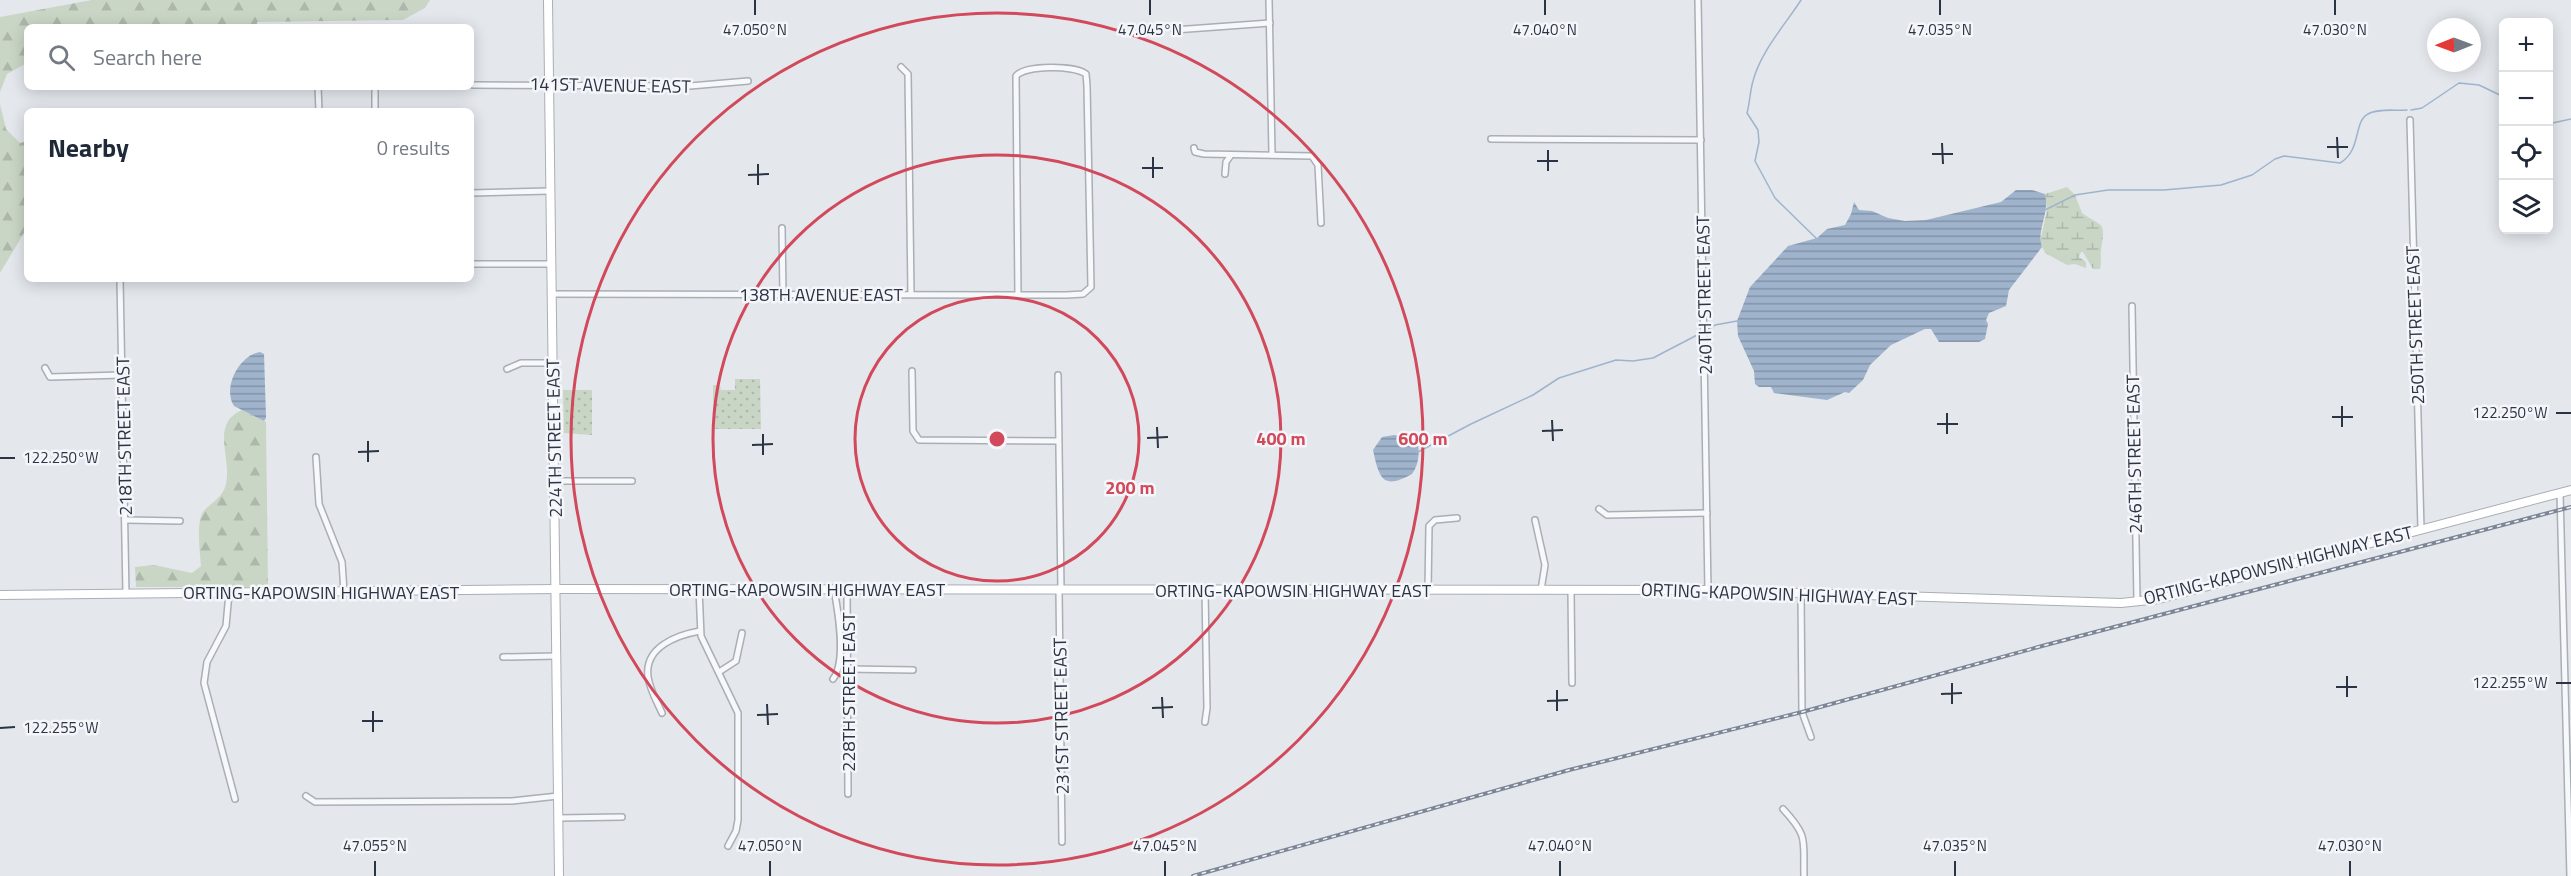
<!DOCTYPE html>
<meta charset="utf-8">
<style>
:root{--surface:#fff;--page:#f2f2f3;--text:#1f2937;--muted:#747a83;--line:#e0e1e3}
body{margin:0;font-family:"Titillium Web",sans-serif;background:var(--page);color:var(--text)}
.controls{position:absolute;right:18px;top:18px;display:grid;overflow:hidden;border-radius:9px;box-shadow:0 3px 15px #0003}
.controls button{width:54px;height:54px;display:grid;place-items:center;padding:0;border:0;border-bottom:2px solid var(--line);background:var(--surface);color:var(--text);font:30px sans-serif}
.compass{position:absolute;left:2427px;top:18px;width:54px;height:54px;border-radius:50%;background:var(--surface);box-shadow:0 3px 15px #0003;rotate:269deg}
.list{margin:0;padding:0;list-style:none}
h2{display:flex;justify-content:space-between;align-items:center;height:78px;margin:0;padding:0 24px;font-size:26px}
h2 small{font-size:20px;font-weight:400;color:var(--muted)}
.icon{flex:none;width:33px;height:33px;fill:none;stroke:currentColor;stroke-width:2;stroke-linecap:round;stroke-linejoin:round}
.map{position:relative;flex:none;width:2571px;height:876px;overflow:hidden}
.search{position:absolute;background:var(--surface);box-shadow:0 3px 15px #0003;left:24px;top:24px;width:450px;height:66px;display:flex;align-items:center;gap:15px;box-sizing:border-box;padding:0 21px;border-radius:9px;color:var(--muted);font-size:22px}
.panel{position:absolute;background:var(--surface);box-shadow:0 3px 15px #0003;left:24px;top:108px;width:450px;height:174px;border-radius:9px}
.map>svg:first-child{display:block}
.green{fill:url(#green-dots)}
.forest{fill:url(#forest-firs)}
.wetland{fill:url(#wetland-marsh)}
.water{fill:url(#water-rules)}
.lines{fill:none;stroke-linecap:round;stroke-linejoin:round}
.stream{stroke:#9fb4cc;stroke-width:1.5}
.street-casing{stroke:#a9aeb7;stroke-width:8}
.secondary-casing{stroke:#a9aeb7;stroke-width:10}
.street{stroke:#f7f8fa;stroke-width:5}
.secondary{stroke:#fff;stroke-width:8}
.rail-casing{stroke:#7d8696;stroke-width:4}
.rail{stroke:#f4f6f9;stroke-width:1.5;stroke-dasharray:4.5;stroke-linecap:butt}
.ticks{fill:none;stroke:#2b3445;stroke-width:2}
.ring{fill:none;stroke:#d1495b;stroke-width:3}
.labels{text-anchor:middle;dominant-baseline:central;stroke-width:5;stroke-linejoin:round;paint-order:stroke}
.street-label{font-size:18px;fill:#2b3445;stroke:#f4f6f9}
.ticks-label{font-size:15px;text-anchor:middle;fill:#2b3445;stroke:#f4f6f9;stroke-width:5;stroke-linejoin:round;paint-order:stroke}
.centre{fill:#d1495b;stroke:#f4f6f9;stroke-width:3}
.ring-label{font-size:18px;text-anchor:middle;font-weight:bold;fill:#d1495b;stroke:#f4f6f9;stroke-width:5;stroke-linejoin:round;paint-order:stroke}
</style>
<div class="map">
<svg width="2571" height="876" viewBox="0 0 2571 876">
<defs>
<pattern id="green-dots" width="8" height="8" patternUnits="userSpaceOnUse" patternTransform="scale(1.5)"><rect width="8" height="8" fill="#c9d6c5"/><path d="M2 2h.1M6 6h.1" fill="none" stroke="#adb8ab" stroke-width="1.8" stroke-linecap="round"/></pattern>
<pattern id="forest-firs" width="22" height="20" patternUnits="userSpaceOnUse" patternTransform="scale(1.5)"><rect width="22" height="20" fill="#c9d6c5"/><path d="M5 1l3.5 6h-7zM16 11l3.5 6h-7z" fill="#adb8ab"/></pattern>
<pattern id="wetland-marsh" width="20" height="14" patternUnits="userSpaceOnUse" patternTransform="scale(1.5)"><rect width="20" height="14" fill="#c9d6c5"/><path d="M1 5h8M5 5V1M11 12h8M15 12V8" fill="none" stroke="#adb8ab"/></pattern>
<pattern id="water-rules" width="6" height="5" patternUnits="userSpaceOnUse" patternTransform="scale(1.5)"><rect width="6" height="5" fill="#9fb4cc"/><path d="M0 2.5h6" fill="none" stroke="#8293a7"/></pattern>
</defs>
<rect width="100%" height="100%" fill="#e4e7ec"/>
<g class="green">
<path d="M 735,379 L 760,379 L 761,429 L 713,429 L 713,385 L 720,385 L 721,390 L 735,390 Z"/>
<path d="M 563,390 L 592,390 L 592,435 L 564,433 Z"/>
</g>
<g class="forest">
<path d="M 92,0 L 430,0 L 425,8 L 403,20 L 257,22 L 257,27 L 113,25 L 104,27 L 27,27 L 27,63 L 7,74 L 0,92 L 0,17 Z"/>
<path d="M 0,104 L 6,129 L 20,143 L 27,141 L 27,228 L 0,273 Z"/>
<path d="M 242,410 L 266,422 L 268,587 L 136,587 L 135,567 L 154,565 L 192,573 L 201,566 C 200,554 196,522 203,512 C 211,502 223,498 226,484 C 232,457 210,424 242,410 Z"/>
</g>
<path class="wetland" d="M 2067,187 L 2075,195 L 2082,213 C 2103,228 2106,220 2101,250 C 2100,256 2102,262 2100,269 L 2093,269 L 2083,252 L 2081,252 L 2079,257 L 2086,262 L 2086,268 L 2075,264 L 2067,265 L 2045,253 L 2040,242 L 2047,210 L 2045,194 Z"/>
<g class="water">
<path d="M 2016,190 L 2032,190 L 2045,194 C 2050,213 2036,231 2042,247 L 2009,290 L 2006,306 L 1989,313 L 1986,320 L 1988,324 L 1985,339 L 1979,342 L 1939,342 L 1931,329 L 1925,329 L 1891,345 L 1870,365 L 1863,380 L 1849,393 L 1845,392 L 1827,400 L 1774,393 L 1771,387 L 1759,387 L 1755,384 L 1754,371 L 1738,336 L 1737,321 L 1750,287 L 1788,246 L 1817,238 L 1827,229 L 1845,225 L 1851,214 L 1854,202 L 1859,210 L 1872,211 L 1888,218 L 1905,221 L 1926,220 L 2001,202 Z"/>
<path d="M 260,352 L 264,354 L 266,418 L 264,421 L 234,406 C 222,388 239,355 260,352 Z"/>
<path d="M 1394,435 L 1406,437 L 1414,435 C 1421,445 1420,464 1412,474 C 1382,491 1379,477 1373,450 L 1382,437 Z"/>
</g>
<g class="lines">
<g class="stream">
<path d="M 1801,0 C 1785,25 1761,51 1753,81 C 1750,91 1750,102 1747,113 L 1758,130 L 1759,142 L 1755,161 L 1775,198 L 1818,240"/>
<path d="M 2411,110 L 2422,108 L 2459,83 L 2479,85 L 2504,97"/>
<path d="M 2548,124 L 2571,119"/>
<path d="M 2045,210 L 2075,195 L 2108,190 L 2164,190 L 2221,185 L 2252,175 L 2275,159 L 2284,156 L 2340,163 C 2362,150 2353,122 2368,114 C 2378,108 2396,111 2407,110"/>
<path d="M 1705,331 L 1715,325 L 1737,321"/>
<path d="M 1416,453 L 1471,424 L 1533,395 L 1559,378 L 1616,360 L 1633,361 L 1653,358 L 1701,333"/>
</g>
<g class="street-casing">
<g id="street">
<path d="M 1269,0 L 1272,154"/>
<path d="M 1698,0 L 1708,590"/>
<path d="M 1174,30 L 1270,23"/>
<path d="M 901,67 L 908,74 L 911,294"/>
<path d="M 473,85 L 690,86 L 748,81"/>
<path d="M 318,87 L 319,111"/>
<path d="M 375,87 L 375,111"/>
<path d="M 2410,120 L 2421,529"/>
<path d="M 1491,139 L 1701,140"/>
<path d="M 1194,148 L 1195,152 L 1204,154 L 1312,156 L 1318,165 L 1321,223"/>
<path d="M 1225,174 L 1226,162 L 1231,155"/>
<path d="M 471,193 L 550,191"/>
<path d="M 782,228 L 783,294"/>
<path d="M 471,264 L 551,264"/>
<path d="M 120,279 L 126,594"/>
<path d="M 551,294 L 1067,295 L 1083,294 L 1091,287 L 1087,86 L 1086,74 C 1074,65 1025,65 1016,76 L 1018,295"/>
<path d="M 2132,306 L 2137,601"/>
<path d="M 45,368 L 50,377 L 122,375"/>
<path d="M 507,369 L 521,363 L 553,363"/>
<path d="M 912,371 L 913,431 L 919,440 L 1058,441"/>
<path d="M 1058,375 L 1061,590"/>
<path d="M 316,457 L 319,504 L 342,562 L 344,592"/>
<path d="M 555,481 L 632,481"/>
<path d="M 2560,493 L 2570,876"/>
<path d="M 1599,509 L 1607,515 L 1707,513"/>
<path d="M 126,520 L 180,521"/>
<path d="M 1535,520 L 1545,565 L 1541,590"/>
<path d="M 699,589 L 701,636 L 738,713 L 738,820 L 736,831 L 728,846"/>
<path d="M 847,590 L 848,794"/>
<path d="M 1059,590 L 1062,842"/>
<path d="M 1428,590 L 1429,526 L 1435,520 L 1457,518"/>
<path d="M 1571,590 L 1572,683"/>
<path d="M 229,593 L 226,626 L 207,662 L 204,683 L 235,799"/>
<path d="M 1801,593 L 1802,712 L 1811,737"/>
<path d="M 503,657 L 557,656"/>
<path d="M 847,669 L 913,670"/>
<path d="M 719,672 L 736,661 L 742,633"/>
<path d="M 833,679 C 847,661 838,611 834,589"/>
<path d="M 662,713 C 657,702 650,690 648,677 C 644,647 677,635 700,631"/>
<path d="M 1205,722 L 1207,708 L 1205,590"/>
<path d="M 306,796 L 315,802 L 512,801 L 558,796"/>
<path d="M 1783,809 C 1809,837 1803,840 1804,876"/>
<path d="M 558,818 L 622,817"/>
</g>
</g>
<g class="secondary-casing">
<g id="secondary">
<path d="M 548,0 L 559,876"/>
<path d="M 0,595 L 556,589 L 1708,590 L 2121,603 L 2159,599 L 2571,490"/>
</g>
</g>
<use href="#street" class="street"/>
<use href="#secondary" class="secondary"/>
<g class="rail-casing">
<path id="rail" d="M 1193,876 L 1569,770 L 1802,712 L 2042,646 L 2571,507"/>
</g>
<use href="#rail" class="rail"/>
</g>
<path class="ticks" d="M 755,0 L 755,15M 1150,0 L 1150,15M 1545,0 L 1545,15M 1940,0 L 1940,15M 2335,0 L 2335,15M 2337,137 L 2338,158M 1942,143 L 1943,164M 2327,147 L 2348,147M 1548,150 L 1548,171M 1932,154 L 1953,154M 1153,157 L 1153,178M 1537,161 L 1558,161M 758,164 L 758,185M 1142,168 L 1163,168M 748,175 L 769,174M 2342,406 L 2342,427M 1947,413 L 1947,434M 2556,413 L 2571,413M 2332,417 L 2353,417M 1552,420 L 1553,441M 1937,424 L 1958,424M 1157,427 L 1158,448M 1542,431 L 1563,430M 763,434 L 763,455M 1147,438 L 1168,437M 368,441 L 368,462M 752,445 L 773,444M 358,452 L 379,451M 0,458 L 15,458M 2347,676 L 2347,697M 1952,683 L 1952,704M 2556,683 L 2571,683M 2336,687 L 2357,687M 1557,690 L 1557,711M 1941,694 L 1962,693M 1162,697 L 1163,718M 1547,701 L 1568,700M 767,704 L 768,725M 1152,708 L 1173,707M 373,711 L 373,732M 757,715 L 778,714M 362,721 L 383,721M 0,728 L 15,727M 375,861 L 375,876M 770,861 L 770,876M 1165,861 L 1165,876M 1560,861 L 1560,876M 1955,861 L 1955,876M 2350,861 L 2350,876"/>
<g class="ring">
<circle cx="997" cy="439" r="142"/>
<circle cx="997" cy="439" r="284"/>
<circle cx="997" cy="439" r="426"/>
</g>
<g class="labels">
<g class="street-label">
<text transform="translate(610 85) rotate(1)">141ST AVENUE EAST</text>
<text x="821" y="294">138TH AVENUE EAST</text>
<text transform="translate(1704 295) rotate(-91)">240TH STREET EAST</text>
<text transform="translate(2415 325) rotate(-92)">250TH STREET EAST</text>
<text transform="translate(124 436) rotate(-91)">218TH STREET EAST</text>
<text transform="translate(554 438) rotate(-91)">224TH STREET EAST</text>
<text transform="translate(2134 454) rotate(-91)">246TH STREET EAST</text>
<text transform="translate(2278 565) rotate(-14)">ORTING-KAPOWSIN HIGHWAY EAST</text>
<text x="807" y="589">ORTING-KAPOWSIN HIGHWAY EAST</text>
<text x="1293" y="590">ORTING-KAPOWSIN HIGHWAY EAST</text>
<text x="321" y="592">ORTING-KAPOWSIN HIGHWAY EAST</text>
<text transform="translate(1779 594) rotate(2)">ORTING-KAPOWSIN HIGHWAY EAST</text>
<text transform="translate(848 692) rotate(-90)">228TH STREET EAST</text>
<text transform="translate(1061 716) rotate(-91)">231ST STREET EAST</text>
</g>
</g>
<g class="ticks-label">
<text x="755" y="35">47.050°N</text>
<text x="1150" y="35">47.045°N</text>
<text x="1545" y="35">47.040°N</text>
<text x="1940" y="35">47.035°N</text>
<text x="2335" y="35">47.030°N</text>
<text x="2510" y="418">122.250°W</text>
<text x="61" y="463">122.250°W</text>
<text x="2510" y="688">122.255°W</text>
<text x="61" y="733">122.255°W</text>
<text x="375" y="851">47.055°N</text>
<text x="770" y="851">47.050°N</text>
<text x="1165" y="851">47.045°N</text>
<text x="1560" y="851">47.040°N</text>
<text x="1955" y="851">47.035°N</text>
<text x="2350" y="851">47.030°N</text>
</g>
<circle cx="997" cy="439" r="9" class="centre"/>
<g class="ring-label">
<text x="1281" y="445">400 m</text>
<text x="1423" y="445">600 m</text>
<text x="1130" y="494">200 m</text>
</g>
</svg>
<div class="controls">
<button>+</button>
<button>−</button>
<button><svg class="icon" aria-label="locate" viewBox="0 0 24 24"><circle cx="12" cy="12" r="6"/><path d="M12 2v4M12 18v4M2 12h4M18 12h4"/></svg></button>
<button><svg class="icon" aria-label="layers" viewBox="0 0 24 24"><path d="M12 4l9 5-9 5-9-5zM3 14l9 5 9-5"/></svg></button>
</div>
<svg class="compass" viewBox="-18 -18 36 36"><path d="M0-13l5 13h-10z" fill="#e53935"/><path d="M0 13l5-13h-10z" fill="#747a83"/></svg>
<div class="search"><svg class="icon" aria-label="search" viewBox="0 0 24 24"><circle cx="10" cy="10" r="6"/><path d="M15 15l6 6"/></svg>Search here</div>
<section class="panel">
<h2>Nearby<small>0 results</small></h2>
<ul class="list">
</ul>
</section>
</div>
